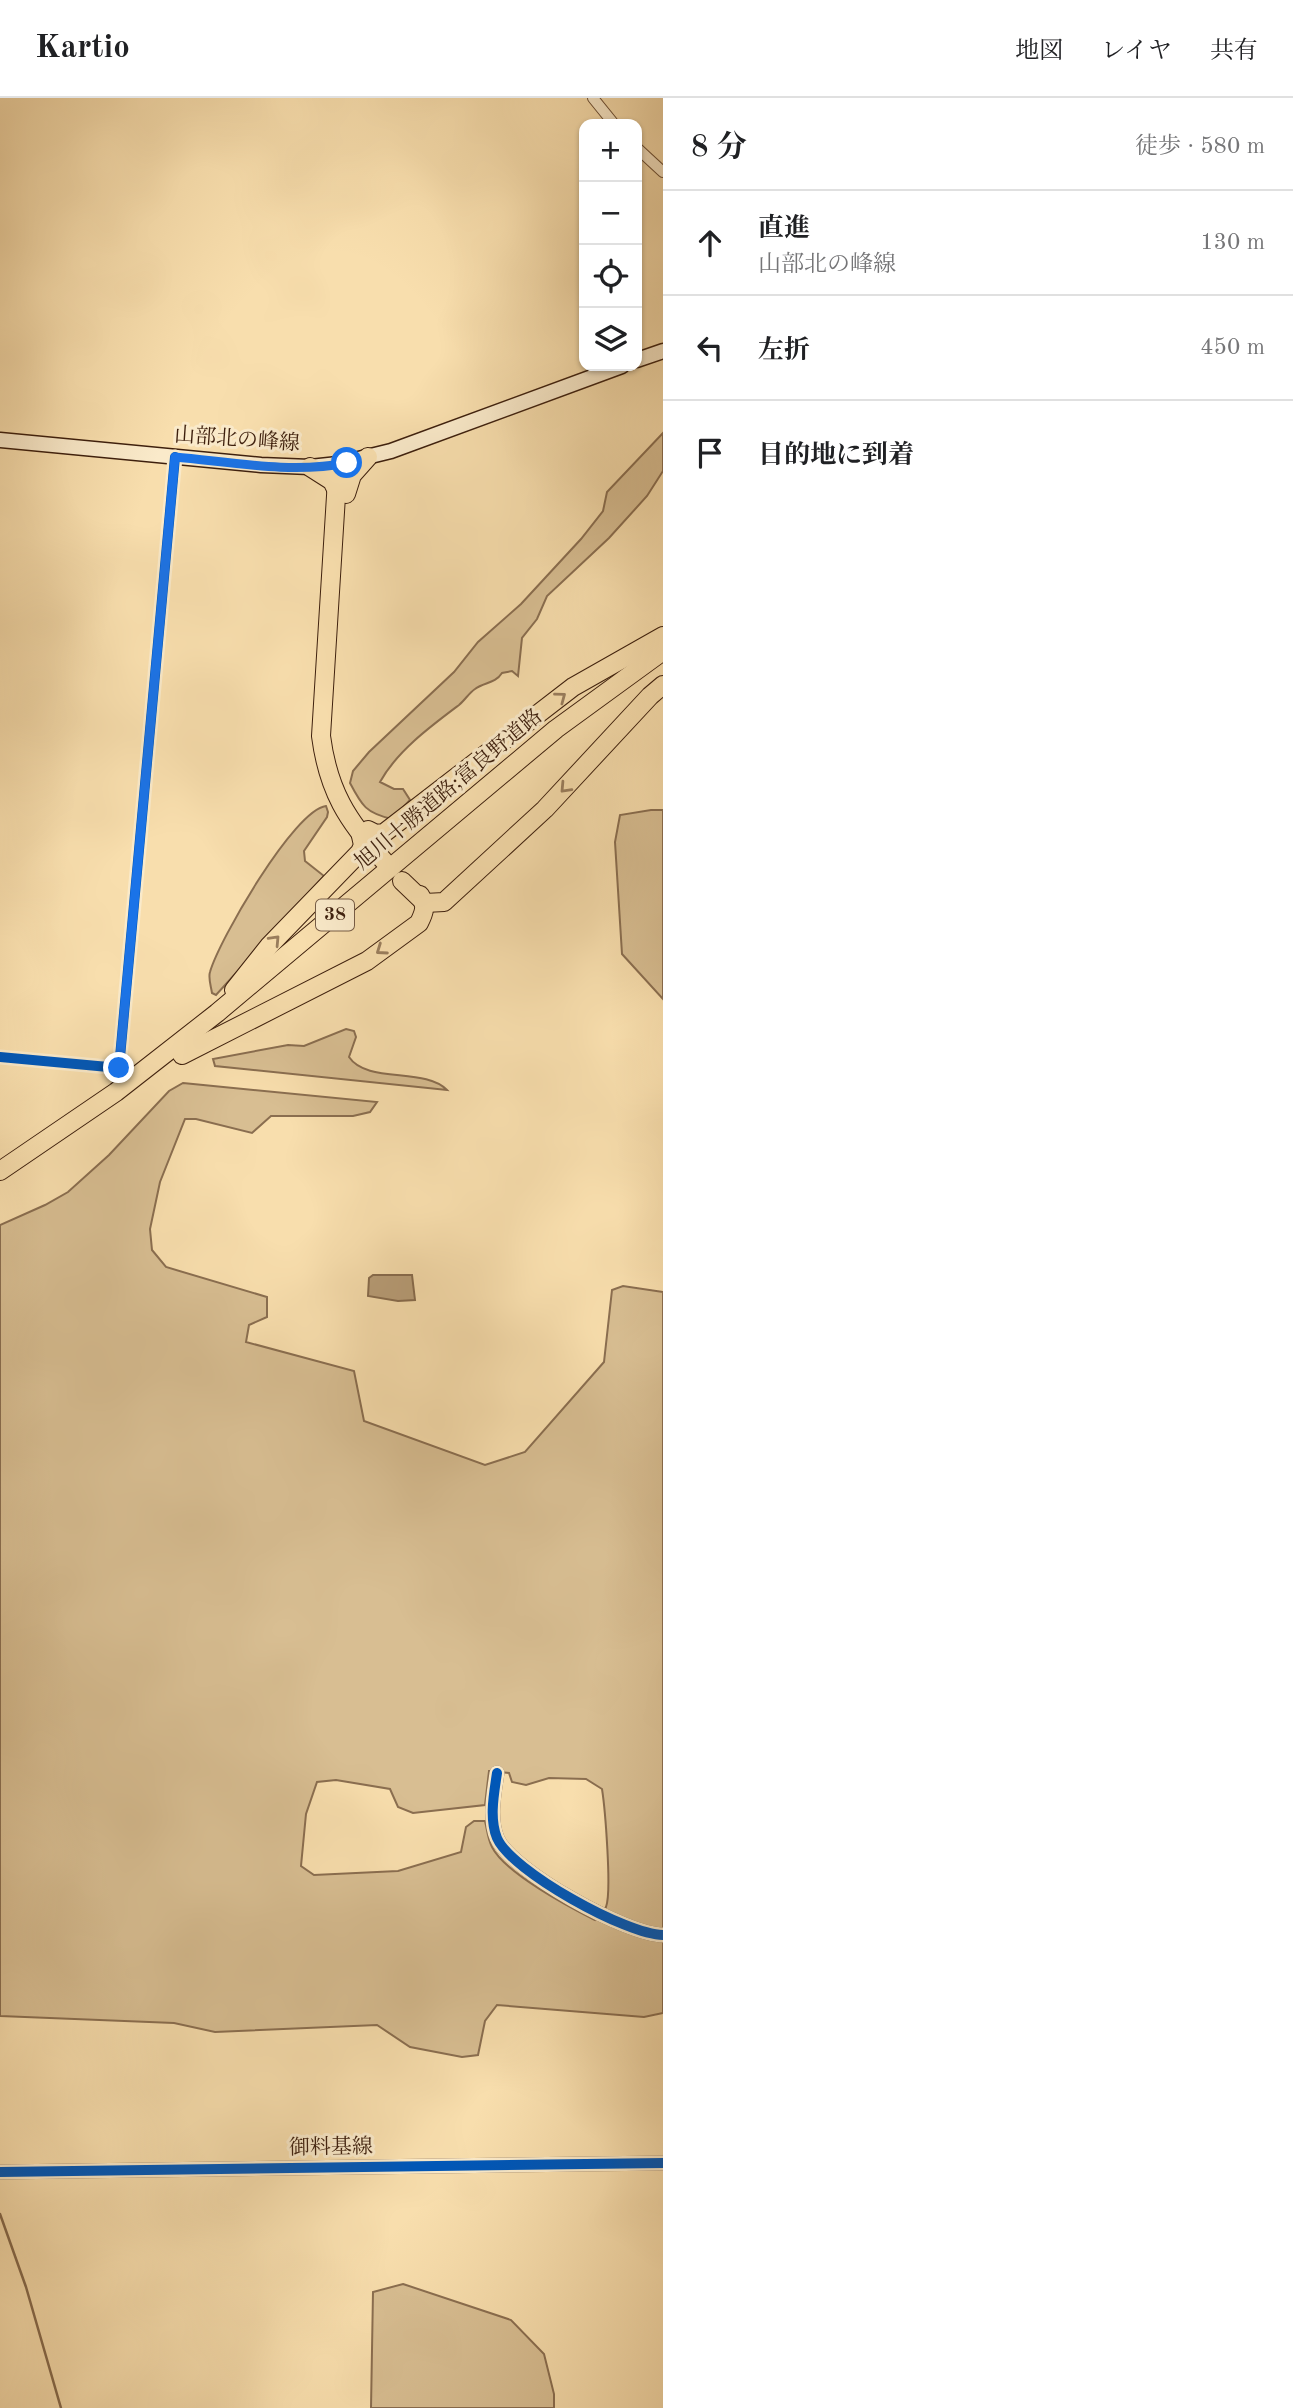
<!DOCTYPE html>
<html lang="ja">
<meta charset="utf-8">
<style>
:root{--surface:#fff;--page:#f2f2f2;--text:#202124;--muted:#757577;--line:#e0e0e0}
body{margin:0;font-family:"Old Standard TT","Noto Serif JP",serif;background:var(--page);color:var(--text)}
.controls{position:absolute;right:21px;top:21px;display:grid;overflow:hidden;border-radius:14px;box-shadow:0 2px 5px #0004}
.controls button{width:63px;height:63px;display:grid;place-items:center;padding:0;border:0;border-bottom:2px solid var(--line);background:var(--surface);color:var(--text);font:35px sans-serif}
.stop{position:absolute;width:21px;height:21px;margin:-16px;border:5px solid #1a73e8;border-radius:50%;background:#fff}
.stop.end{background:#1a73e8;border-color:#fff;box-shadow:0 2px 7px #0008}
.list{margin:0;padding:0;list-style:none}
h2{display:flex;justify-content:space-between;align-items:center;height:91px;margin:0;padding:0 28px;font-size:30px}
h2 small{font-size:23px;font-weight:400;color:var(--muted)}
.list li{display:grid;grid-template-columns:46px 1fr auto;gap:21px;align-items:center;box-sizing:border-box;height:105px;padding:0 28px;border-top:2px solid var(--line)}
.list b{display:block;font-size:26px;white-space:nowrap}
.list p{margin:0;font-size:23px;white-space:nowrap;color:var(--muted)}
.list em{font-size:23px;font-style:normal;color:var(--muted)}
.icon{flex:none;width:38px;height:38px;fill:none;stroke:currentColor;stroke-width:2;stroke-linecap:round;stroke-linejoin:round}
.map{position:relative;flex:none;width:663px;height:2310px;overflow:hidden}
header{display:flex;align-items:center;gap:42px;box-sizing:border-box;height:98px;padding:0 35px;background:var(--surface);border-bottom:2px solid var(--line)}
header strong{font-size:33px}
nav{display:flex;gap:38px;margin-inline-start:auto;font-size:24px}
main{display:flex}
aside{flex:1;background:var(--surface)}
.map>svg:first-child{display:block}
.green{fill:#d8be92;stroke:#8a6e50;stroke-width:2;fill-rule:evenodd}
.water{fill:#b89d77;stroke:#876b4d;stroke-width:2}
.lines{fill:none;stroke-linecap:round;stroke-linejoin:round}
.stream{stroke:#876b4d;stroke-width:2.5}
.minor-casing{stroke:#6c4f35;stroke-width:12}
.tertiary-casing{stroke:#6c4f35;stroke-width:15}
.secondary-casing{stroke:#3d1f0d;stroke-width:17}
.motorway-casing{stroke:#3d1f0d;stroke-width:20}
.minor{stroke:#faeaca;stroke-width:10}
.tertiary{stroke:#faeaca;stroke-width:12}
.secondary{stroke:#faeaca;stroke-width:14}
.motorway{stroke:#f8dead;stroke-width:18}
.cycleway-casing{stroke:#faeaca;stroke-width:15}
.cycleway{stroke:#0057b8;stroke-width:10}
.oneway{stroke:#9a7e5d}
.route{stroke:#1a73e8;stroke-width:9}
.labels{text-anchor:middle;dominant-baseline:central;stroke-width:6;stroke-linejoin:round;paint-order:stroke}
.shield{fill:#faeaca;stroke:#765c46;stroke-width:2}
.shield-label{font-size:19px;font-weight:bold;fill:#3d1f0d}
.street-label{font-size:21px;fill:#3d1f0d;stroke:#faeaca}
</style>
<header>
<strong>Kartio</strong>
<nav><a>地図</a><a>レイヤ</a><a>共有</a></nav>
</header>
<main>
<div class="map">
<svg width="663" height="2310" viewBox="0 0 663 2310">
<rect width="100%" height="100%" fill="#f8dead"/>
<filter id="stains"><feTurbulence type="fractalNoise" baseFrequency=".00286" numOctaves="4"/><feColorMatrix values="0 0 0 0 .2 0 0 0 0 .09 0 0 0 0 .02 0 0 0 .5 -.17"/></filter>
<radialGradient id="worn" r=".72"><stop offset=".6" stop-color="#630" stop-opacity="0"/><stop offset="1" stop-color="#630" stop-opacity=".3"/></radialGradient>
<g class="green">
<path d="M 663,335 L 663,373 L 647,398 L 609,440 L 547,498 L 537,521 L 522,540 L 518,578 L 512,573 L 502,575 C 495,586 484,584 475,591 C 469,595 465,602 459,607 C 431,628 397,653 380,684 L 394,691 L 403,691 L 410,702 L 392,721 C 366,715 362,708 350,685 L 353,673 L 369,654 L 454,574 L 478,544 L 521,506 L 581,441 L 603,413 L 607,394 Z"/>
<path d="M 326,708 L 328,714 L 327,719 L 304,753 L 305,763 L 324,778 L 216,897 L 212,895 C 211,888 208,880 210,874 C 219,842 294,712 326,708 Z"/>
<path d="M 651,712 L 663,712 L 663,901 L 622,856 L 615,744 L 620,717 Z"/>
<path d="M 346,931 L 354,933 L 356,939 L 349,959 C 367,986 425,969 447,992 L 215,968 L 213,961 L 288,947 L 304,948 Z"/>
<path d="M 183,985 L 377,1004 L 370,1014 L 353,1018 L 271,1018 L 252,1035 L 196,1021 L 185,1021 L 160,1084 L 150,1131 L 152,1152 L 166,1169 L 267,1199 L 267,1219 L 249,1227 L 246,1244 L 354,1273 L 364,1323 L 485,1367 L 525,1354 L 604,1264 L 612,1192 L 623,1188 L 663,1194 L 663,1915 L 644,1919 L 497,1907 L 485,1923 L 478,1957 L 462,1959 L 410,1949 L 377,1927 L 215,1934 L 174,1925 L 0,1918 L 0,1127 L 45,1107 L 68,1094 L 109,1057 L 169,993 ZM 489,1673 L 509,1675 L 512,1684 L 526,1687 L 549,1680 L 586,1681 L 602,1691 C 605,1710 612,1794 606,1809 C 604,1813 598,1818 595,1822 C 569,1809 505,1775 492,1749 C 488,1742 487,1731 485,1723 L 474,1723 L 466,1729 L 461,1754 L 398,1773 L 314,1777 L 301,1768 L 306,1716 L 317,1684 L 336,1682 L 390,1691 L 398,1709 L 413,1715 L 485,1707 Z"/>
<path d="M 403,2186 L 511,2222 L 544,2256 L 554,2296 L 554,2310 L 371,2310 L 373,2194 Z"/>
</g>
<path class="water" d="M 373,1177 L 412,1177 L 415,1202 L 398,1203 L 368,1198 L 369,1180 Z"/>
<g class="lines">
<path class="stream" d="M 0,2116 L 26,2189 L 61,2310"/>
<g class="minor-casing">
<g id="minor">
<path d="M 593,0 L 614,26"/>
<path d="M 637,50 L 663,74"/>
<path d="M 0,959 L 119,970 L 175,359"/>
</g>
</g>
<g class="tertiary-casing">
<g id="tertiary">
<path d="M 497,1675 C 494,1696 489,1720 497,1740 C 511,1773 627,1837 663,1837"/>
<path d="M 0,2074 L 663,2065"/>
</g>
</g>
<g class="secondary-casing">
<g id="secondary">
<path d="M 637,262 L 663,253"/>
<path d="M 0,342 L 261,367 L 310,369 L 338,366 L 391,353 L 622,268"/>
</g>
</g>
<g class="motorway-casing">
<g id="motorway">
<path d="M 338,366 L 321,638 C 328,692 347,723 384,763"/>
<path d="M 310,369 L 332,383 L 338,395"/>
<path d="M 346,396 L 352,377 L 368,359"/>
<path d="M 368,732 L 376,736 L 384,735 L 573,589 L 663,538"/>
<path d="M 402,783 L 425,805 L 444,804 L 545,711 L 650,598 L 663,587"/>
<path d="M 234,892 L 269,848 L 360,754 L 363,747 L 361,738"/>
<path d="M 182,957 L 367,863 L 419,825 C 424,815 427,808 420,797"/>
<path d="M 0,1073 L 116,994 L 217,915 L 556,631 L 663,553"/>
</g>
</g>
<use href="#minor" class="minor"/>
<use href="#tertiary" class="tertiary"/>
<use href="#secondary" class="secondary"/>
<use href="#motorway" class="motorway"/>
<g class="cycleway-casing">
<g id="cycleway">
<path d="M 0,959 L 119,970 L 175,359"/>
<path d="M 497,1675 C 494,1696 489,1720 497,1740 C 511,1773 627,1837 663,1837"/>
<path d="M 0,2074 L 663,2065"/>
</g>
</g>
<use href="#cycleway" class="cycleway"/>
</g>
<defs><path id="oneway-chevron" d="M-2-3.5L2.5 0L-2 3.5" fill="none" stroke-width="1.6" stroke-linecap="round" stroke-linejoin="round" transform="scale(1.75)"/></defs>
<g class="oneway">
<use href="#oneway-chevron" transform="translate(561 599) rotate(-37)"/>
<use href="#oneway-chevron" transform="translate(565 690) rotate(133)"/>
<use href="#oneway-chevron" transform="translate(275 842) rotate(-47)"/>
<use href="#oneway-chevron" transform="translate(381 852) rotate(145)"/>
</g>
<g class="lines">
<path class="route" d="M 119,970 L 175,359 C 231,364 291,376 347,365"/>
</g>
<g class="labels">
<rect class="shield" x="316" y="801.5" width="38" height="31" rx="5"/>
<g class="shield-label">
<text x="335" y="817">38</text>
</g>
<g class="street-label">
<text transform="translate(237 342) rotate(4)">山部北の峰線</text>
<text transform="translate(449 692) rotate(-40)">旭川十勝道路;富良野道路</text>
<text transform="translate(331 2050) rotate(-1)">御料基線</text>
</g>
</g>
<rect width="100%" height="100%" filter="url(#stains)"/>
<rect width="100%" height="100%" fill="url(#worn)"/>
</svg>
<div class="controls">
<button>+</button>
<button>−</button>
<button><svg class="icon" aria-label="locate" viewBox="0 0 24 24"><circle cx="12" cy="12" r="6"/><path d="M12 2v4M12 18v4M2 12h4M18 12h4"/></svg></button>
<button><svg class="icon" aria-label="layers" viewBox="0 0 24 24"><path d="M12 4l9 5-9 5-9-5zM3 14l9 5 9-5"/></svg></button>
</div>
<div class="stop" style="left:347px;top:365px"></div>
<div class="stop end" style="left:119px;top:970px"></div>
</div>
<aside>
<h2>8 分<small>徒歩 · 580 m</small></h2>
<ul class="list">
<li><svg class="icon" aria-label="ahead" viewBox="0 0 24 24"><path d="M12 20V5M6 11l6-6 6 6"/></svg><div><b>直進</b><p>山部北の峰線</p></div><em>130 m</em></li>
<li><svg class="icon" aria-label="left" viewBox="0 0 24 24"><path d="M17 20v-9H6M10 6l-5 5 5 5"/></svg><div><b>左折</b></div><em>450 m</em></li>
<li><svg class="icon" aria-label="arrive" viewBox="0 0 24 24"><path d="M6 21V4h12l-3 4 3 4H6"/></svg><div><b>目的地に到着</b></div></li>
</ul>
</aside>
</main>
